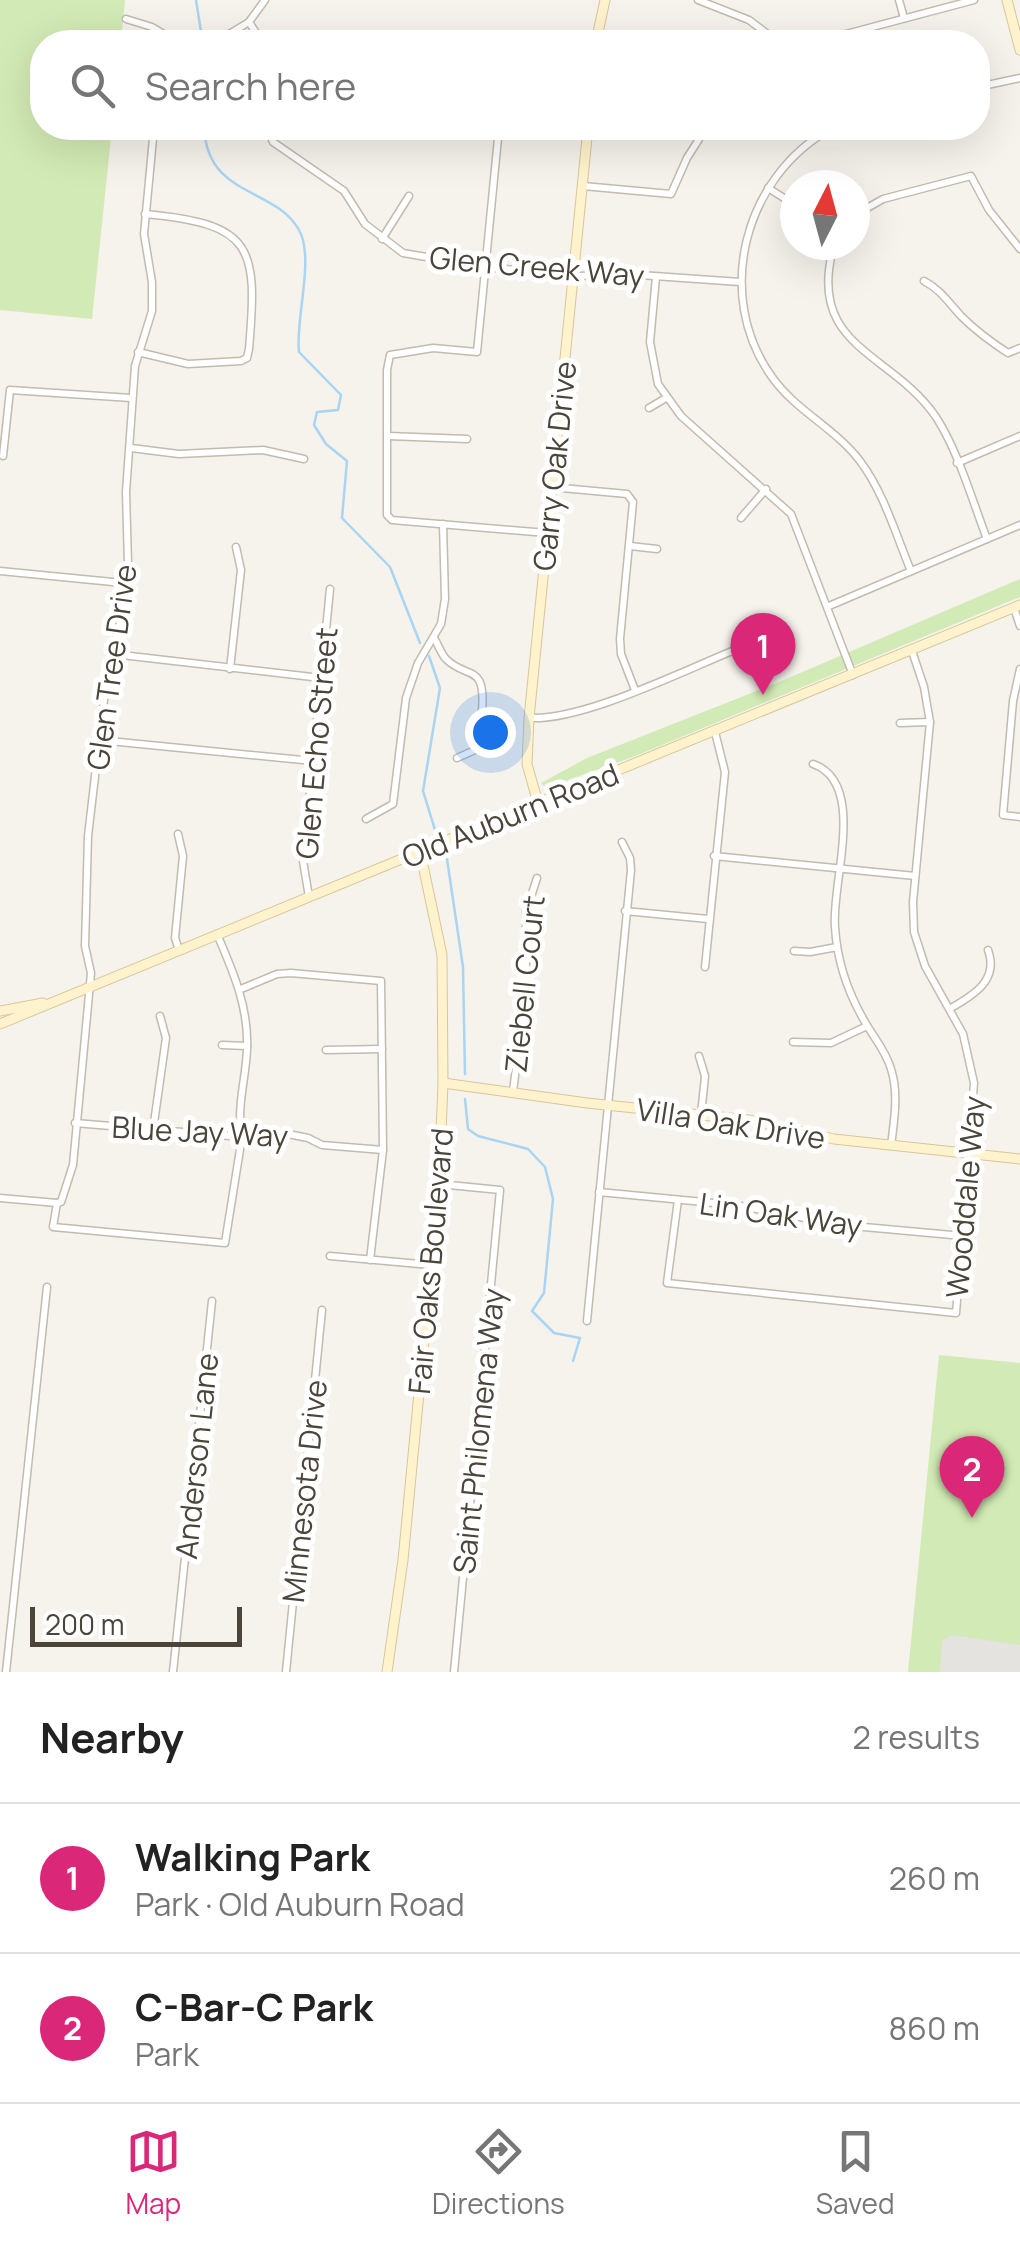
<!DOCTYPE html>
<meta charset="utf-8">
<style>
:root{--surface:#fff;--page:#f2f2f2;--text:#222;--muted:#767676;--line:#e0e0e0;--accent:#db2777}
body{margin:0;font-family:Manrope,sans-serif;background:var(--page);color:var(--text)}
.compass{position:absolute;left:780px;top:170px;width:90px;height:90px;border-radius:50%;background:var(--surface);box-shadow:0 10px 40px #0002;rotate:6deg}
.scale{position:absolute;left:30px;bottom:25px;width:212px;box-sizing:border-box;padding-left:10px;border:5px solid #4b4439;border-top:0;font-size:28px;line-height:35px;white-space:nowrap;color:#4b4439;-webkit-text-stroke:8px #fff;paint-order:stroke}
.you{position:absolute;left:490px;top:732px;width:35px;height:35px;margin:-25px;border:8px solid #fff;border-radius:50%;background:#1a73e8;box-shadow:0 0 0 15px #1a73e833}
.badge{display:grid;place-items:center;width:65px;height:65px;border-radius:50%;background:var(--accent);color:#fff;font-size:32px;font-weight:700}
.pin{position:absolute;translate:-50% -82px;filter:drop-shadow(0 2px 5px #0008)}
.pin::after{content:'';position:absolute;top:52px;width:35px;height:30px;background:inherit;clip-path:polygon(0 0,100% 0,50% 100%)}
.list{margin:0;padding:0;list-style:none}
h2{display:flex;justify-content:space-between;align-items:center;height:130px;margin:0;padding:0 40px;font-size:42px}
h2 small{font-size:32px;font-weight:400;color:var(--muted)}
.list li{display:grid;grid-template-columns:65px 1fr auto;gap:30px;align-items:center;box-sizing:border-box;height:150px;padding:0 40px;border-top:2px solid var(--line)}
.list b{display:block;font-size:38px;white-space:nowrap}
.list p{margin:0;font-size:32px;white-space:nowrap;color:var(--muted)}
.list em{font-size:32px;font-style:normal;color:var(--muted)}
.icon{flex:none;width:55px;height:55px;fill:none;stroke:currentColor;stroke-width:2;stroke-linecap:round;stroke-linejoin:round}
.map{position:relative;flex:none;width:1020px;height:1672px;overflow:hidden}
.search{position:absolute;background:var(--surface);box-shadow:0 10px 40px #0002;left:30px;right:30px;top:30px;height:110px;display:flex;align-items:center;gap:25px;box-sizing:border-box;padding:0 35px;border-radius:40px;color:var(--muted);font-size:38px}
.sheet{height:430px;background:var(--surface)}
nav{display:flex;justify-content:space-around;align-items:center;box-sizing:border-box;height:140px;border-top:2px solid var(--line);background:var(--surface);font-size:28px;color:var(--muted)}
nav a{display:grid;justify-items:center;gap:5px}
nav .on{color:var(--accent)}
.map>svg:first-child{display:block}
.park{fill:#d2eab5}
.parking{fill:#e5e3e0}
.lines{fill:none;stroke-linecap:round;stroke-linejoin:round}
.stream{stroke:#a9d4f2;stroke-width:2.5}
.street-casing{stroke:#c2bbae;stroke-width:9}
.secondary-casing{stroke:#d6c79b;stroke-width:11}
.street{stroke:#fff;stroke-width:6}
.secondary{stroke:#fff3cd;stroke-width:9}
.labels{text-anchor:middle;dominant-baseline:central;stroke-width:10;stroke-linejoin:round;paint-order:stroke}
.street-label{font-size:30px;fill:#4b4439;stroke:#fff}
</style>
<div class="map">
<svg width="1020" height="1672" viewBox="0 0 1020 1672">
<rect width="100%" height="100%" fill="#f6f3ec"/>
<g class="park">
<path d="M 0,0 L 125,0 L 121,42 L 42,42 L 42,128 L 112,128 L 92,319 L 0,310 Z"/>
<path d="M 1020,579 L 1020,597 L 633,757 L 546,788 L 541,783 L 587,758 L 779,682 Z"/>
<path d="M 939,1355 L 1020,1363 L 1020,1672 L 908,1672 Z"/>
</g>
<path class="parking" d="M 951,1635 L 1020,1645 L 1020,1672 L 940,1672 L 942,1641 Z"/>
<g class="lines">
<g class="stream">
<path d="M 196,0 L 202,38"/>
<path d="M 204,128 C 208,198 274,186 299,230 C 315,258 295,319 299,352 L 341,395 L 338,410 L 317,412 L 314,425 L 326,444 L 347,461 L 342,518 L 390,567 L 420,643"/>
<path d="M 429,656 L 440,688 L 423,791 L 435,830"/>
<path d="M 447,859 L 463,967 L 465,1074"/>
<path d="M 465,1099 L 468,1129 L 478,1136 L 528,1149 L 545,1167 L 553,1199 L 544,1293 L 532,1311 L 554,1333 L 580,1338 L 573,1361"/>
</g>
<g class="street-casing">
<g id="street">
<path d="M 698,0 L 749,20 L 778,42"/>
<path d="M 899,0 L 904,18"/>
<path d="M 126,19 L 152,27 L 177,42"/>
<path d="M 249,22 L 262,42"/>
<path d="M 216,42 L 249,22 L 265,0"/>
<path d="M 816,42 L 974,0"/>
<path d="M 978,87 L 1020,78"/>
<path d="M 267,128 L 273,142 L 344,191 L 365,224 L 403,253 L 485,267 L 572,276 L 640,275 L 740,282"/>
<path d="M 499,128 L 477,352 L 433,348 L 390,355 L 387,370 L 387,515 L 392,520 L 547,533"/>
<path d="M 832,128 C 744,176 713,295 772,377 C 796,411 835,428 860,461 C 884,493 896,535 911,571"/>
<path d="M 583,186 L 671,194 L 687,158 L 706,128"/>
<path d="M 768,188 L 795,205"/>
<path d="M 855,215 L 883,199 L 971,176 L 989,210 L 1020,249"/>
<path d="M 382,239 L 409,196"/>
<path d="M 834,245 C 805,348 891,351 936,417 C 959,453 972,500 987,539"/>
<path d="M 656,277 L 650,342 L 658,384 L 681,416 L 791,514 L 853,675"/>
<path d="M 924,281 C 940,289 949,303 961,316 C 975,330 991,342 1008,353 L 1020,348"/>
<path d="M 138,352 L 188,364 L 241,361 L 247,358 L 249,349 C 258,246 253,224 145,214"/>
<path d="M 649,408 L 666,398"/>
<path d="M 388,436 L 467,439"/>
<path d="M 131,448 L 179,454 L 263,450 L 304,459"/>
<path d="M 3,456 L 10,390 L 131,398"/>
<path d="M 957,463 L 1020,436"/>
<path d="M 551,487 L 627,494 L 633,502 L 620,639 L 621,654 L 635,690"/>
<path d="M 741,518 L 766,489"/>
<path d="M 630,546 L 657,549"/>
<path d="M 0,571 L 123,583"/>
<path d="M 829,606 L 1020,525"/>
<path d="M 1014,608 L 1020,626"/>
<path d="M 434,638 C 438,644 441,654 446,659 C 467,680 486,662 482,711 C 481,725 481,738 475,750 L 457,758"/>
<path d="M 113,654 L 321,678"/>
<path d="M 230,669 L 241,570 L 236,547"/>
<path d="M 1020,669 L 1013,701 L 1003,815 L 1020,817"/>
<path d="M 529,718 C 586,721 690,667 747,645"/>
<path d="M 900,723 L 930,722"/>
<path d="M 99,740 L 313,761"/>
<path d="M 813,764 C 868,783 831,883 835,927 C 837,962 848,993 865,1022 C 874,1038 886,1051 891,1069 C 899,1094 894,1120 891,1146"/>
<path d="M 366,819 L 393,804 L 406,698 L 418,663 L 441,624 L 445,599 L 443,524"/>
<path d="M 178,834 L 183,856 L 175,938 L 179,950"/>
<path d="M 714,856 L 915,876"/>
<path d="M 309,897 L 303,861 L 330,589"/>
<path d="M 625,911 L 708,919"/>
<path d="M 794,951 L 810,952 L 837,947"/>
<path d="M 705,967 L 725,772 L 715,732"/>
<path d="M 241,989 L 277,974 L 291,973 L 381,981 L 383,1150 L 370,1260"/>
<path d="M 951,1008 C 974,995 999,980 988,950"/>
<path d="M 793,1042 L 831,1043 L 867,1026"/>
<path d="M 222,1045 L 247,1046"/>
<path d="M 326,1050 L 382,1049"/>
<path d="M 699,1056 L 705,1076 L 701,1115"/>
<path d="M 513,1091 L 526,993 L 526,912 L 537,878"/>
<path d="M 75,1123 L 242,1137 L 288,1134 L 308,1138 L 322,1145 L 383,1150"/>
<path d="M 153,1130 L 166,1038 L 160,1016"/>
<path d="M 439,1184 L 500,1190 L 454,1672"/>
<path d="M 599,1192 L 735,1205 L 842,1225 L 963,1236"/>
<path d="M 0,1198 L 57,1203"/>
<path d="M 678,1200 L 667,1283 L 956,1313 L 974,1083 L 963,1034 L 925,966 L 914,932 L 913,902 L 930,722 L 924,687 L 912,651"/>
<path d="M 57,1203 L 61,1202 L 73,1165 L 91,973 L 85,946 L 88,836 L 105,691 L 125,599 L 123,583 L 128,563 L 126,492 L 135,366 L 152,311 L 152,282 L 144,234 L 154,128"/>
<path d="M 57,1203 L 53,1227 L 225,1243 L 242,1137 C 236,1107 246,1079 247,1049 C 249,1008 233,971 217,934"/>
<path d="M 330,1256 L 431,1265"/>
<path d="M 587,1321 L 631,870 L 630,858 L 622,842"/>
<path d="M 6,1672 L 47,1287"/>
<path d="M 173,1672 L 212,1301"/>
<path d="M 286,1672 L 322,1310"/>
</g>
</g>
<g class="secondary-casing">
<g id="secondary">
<path d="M 1007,0 L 1020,50"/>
<path d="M 596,42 L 605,0"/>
<path d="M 538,803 L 527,764 L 529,718 L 588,128"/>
<path d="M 0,1011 L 43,1003"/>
<path d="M 0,1024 L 1020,605"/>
<path d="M 443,1083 L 587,1103 L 749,1120 L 834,1139 L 1020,1159"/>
<path d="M 387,1672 L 403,1560 L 439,1184 L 443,1083 L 442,955 L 420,851"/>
</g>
</g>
<use href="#street" class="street"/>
<use href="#secondary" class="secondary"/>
</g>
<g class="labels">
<g class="street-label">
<text transform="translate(537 266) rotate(5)">Glen Creek Way</text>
<text transform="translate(554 466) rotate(-84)">Garry Oak Drive</text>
<text transform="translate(111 667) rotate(-82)">Glen Tree Drive</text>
<text transform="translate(316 743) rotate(-85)">Glen Echo Street</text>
<text transform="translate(510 815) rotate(-22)">Old Auburn Road</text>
<text transform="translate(524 984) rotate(-84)">Ziebell Court</text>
<text transform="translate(731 1123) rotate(9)">Villa Oak Drive</text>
<text transform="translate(200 1131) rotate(3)">Blue Jay Way</text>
<text transform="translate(965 1197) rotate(-85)">Wooddale Way</text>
<text transform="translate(781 1214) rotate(8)">Lin Oak Way</text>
<text transform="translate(430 1261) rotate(-85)">Fair Oaks Boulevard</text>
<text transform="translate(478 1431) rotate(-84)">Saint Philomena Way</text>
<text transform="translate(196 1456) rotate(-84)">Anderson Lane</text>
<text transform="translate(304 1491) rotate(-84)">Minnesota Drive</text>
</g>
</g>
</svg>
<svg class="compass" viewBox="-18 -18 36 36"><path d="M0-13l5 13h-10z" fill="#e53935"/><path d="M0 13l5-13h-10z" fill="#767676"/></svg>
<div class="scale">200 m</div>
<div class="you"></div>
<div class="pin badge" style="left:763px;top:695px">1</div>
<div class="pin badge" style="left:972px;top:1518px">2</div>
<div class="search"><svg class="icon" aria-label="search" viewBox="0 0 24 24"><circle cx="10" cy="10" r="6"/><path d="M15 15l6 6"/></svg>Search here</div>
</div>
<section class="sheet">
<h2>Nearby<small>2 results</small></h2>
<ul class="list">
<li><span class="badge">1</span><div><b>Walking Park</b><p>Park · Old Auburn Road</p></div><em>260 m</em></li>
<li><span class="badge">2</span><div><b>C-Bar-C Park</b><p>Park</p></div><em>860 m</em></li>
</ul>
</section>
<nav>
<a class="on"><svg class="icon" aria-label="map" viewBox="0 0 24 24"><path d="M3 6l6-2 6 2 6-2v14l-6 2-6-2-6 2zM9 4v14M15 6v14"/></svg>Map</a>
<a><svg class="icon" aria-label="directions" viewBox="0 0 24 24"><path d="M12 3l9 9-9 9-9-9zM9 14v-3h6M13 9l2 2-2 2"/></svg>Directions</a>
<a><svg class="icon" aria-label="saved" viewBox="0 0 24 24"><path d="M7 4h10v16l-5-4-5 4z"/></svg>Saved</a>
</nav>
